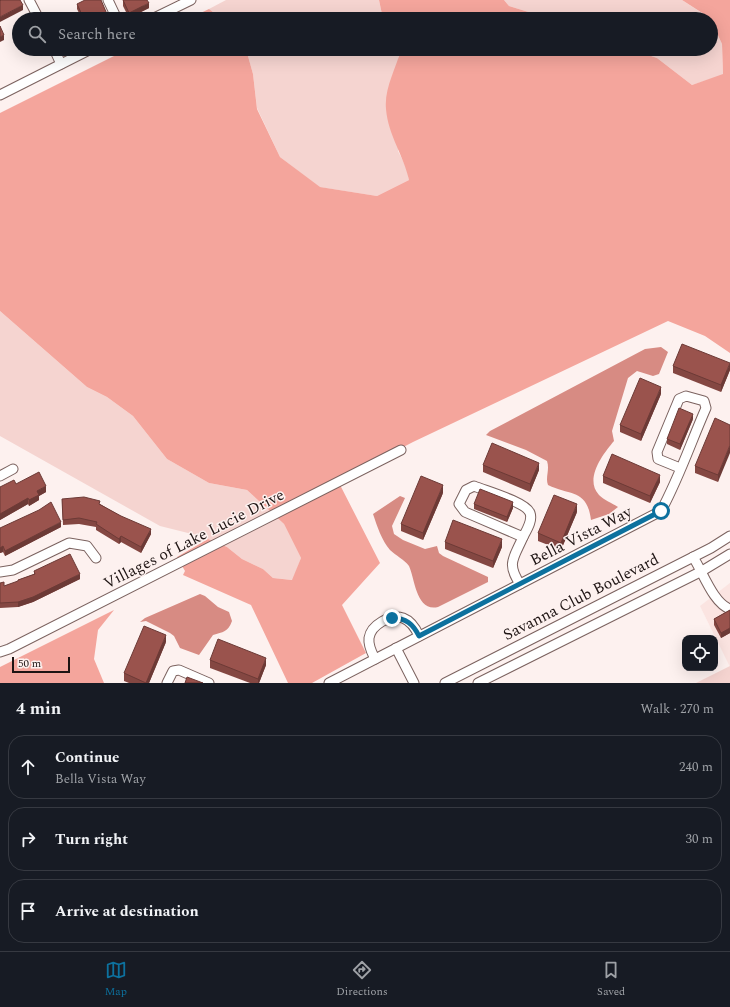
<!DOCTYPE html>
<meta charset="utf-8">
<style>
:root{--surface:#171b24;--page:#20242c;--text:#f1f3f6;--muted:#9ea1a6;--line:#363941;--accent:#0d719e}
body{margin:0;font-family:Spectral,serif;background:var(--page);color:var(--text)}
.controls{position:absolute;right:12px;bottom:12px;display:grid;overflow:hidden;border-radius:8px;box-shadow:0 4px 16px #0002}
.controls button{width:36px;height:36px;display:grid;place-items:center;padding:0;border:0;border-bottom:1px solid var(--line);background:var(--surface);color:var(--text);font:20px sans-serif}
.scale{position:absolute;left:12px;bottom:10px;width:58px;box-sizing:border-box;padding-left:4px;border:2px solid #1e1413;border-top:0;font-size:11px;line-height:14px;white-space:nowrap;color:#1e1413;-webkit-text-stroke:3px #fdf1ef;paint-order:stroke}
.stop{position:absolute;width:12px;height:12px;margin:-9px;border:3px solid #0d719e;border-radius:50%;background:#fff}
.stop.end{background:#0d719e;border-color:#fff;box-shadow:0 1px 4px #0008}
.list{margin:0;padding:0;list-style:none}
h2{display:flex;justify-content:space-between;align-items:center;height:52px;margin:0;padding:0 16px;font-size:17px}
h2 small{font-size:13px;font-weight:400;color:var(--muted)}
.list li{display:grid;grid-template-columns:26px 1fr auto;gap:12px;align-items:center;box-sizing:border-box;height:64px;margin:0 8px 8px;padding:0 8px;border:1px solid var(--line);border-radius:16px}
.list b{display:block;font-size:15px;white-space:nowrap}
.list p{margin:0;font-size:13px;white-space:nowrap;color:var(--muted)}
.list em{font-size:13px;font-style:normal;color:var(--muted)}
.icon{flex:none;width:22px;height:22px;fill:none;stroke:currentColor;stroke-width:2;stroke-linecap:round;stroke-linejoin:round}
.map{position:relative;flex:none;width:730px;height:683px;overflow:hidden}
.search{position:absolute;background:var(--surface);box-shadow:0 4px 16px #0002;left:12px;right:12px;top:12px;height:44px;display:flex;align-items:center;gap:10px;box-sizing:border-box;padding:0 14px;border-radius:22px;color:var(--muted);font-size:15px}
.sheet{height:268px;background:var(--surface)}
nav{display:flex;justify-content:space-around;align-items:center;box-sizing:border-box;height:56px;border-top:1px solid var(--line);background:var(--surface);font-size:11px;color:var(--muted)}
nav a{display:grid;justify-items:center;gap:2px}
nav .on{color:var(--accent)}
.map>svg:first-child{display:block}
.built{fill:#fbe4e1}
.green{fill:#f5d4d0}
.forest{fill:#f4a59c}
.water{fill:#d78b83}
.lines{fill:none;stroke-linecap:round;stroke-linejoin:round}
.minor-casing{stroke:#7b625f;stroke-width:11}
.minor{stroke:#fff;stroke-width:9}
.wall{fill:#844742}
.shaded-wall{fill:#6c3a36}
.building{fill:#9a534d;stroke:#6c3a36}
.route{stroke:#0d719e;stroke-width:5}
.labels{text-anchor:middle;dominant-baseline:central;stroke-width:3;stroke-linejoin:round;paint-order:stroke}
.street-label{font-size:16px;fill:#1e1413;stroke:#fdf1ef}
</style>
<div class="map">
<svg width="730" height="683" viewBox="0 0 730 683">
<rect width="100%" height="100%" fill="#fdf1ef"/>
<path class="built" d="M 730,583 L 730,667 L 700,606 Z"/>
<g class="green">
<path d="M 226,0 L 379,0 L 383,19 L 222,19 L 209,9 Z"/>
<path d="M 504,0 L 682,0 L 711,19 L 551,19 L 509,6 Z"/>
<path d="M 711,19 L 722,44 L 723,75 L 692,85 L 657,58 L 631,49 L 711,49 Z"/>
<path d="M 246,49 L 401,49 L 398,59 L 398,151 L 407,169 L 409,180 L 377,196 L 319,187 L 280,157 L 257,108 L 253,74 Z"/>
<path d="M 0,311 L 87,387 L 107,397 L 133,416 L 167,459 L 209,483 L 247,490 L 284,524 L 301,558 L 293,580 L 273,578 L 263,569 L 242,559 L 227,547 L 200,536 L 160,526 L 0,436 Z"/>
<path d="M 730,666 L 730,683 L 696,683 Z"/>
</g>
<g class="forest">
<path d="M 379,0 L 504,0 L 509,6 L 551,19 L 383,19 Z"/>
<path d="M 682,0 L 730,0 L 730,353 L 705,336 L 668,321 L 413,442 L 338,481 L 380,563 L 342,605 L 366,653 L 312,683 L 288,683 L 251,605 L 183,575 L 185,571 L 177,557 L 208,539 L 227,547 L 242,559 L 263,569 L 273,578 L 292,580 L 301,558 L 284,524 L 247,490 L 209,483 L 167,459 L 133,416 L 107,397 L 87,387 L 0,311 L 0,113 L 128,49 L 246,49 L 253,74 L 257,109 L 280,157 L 320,187 L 377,196 L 409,180 C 404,156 388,135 386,109 C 384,88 396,69 401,49 L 631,49 L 657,58 L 692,85 L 723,74 L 722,44 L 710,18 Z"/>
<path d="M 209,9 L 222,19 L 188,19 Z"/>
<path d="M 114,610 L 98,630 L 94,659 L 104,683 L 0,683 L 0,667 Z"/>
</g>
<g class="water">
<path d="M 661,347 L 668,352 L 659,374 L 653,376 L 637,371 L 628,378 L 612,431 L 614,441 C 603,454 584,479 599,495 C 604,500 612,503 618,507 L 609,514 L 591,520 C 587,489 571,496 548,485 C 545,477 550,470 547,461 L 526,450 L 486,435 L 490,431 L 645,349 Z"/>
<path d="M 400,496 L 405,498 L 392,526 L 394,534 L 403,540 L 425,549 L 437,546 L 439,553 L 443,556 L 488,577 L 488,582 L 438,607 C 416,612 415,579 409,566 C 404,559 396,556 390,550 C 382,541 377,526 373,514 Z"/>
<path d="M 200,594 L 205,596 L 218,607 L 229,612 L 232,621 C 228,632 223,632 213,635 L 199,655 L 180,648 L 174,636 L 170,633 L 146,621 L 140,622 L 145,618 Z"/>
</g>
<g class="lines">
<g class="minor-casing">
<g id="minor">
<path d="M 29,0 L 39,19"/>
<path d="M 108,0 L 117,19"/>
<path d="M 152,19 L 191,0"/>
<path d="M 54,49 L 61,64"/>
<path d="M 0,95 L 91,49"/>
<path d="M 0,476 L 13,469"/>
<path d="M 474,486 C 486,491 526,502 530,513 C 533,521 526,531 523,537 L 465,512 L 459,504 L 466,490 Z"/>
<path d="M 693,557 C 703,572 713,603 730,609"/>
<path d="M 0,572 L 13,570 L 69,543 L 87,546 L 96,558"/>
<path d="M 520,584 C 506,563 514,558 523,537"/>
<path d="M 396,648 L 414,683"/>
<path d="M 0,652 L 9,649 L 401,450"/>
<path d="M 375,659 C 372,653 368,646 369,638 C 371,625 390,614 403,618 C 411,621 416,629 419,636"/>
<path d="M 167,683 L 173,671 L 179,670 L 209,683"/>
<path d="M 329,683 L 661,511 C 679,478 691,442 706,408 L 704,401 L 686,396 L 679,399 L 657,452 L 658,459 L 680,468"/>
<path d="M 445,683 L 711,548 L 730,536"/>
<path d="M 478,683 L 702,571 L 730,554"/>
</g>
</g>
<use href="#minor" class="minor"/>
</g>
<g class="wall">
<path d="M 123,0 L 149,8 L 129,18 L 123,6 Z"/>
<path d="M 77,4 L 109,19 L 82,19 L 77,9 Z"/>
<path d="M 673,366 L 730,370 L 721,392 L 673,373 Z"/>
<path d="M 661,394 L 641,441 L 620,432 L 620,425 Z"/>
<path d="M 693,419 L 680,450 L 667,444 L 667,439 Z"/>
<path d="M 730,425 L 718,482 L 695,473 L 695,466 Z"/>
<path d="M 483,465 L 539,470 L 530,492 L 483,472 Z"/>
<path d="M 603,476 L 660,482 L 650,503 L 603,483 Z"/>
<path d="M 16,484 L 46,492 L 39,496 L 39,500 L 29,506 L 28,504 L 0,520 L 0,487 Z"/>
<path d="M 443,493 L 423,540 L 401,531 L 401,524 Z"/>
<path d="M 62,499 L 100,504 L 151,534 L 141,553 L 121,542 L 119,544 L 96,530 L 96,527 L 79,524 L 63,525 Z"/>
<path d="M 474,504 L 513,508 L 507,522 L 474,509 Z"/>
<path d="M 577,512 L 561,550 L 538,541 L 538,533 Z"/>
<path d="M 61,527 L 5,556 L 3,552 L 0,553 L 0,528 Z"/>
<path d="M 445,542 L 502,547 L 493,568 L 445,549 Z"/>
<path d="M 34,571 L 80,579 L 33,602 L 18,607 L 0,608 L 0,583 L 4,586 L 18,582 L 18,580 L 34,574 Z"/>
<path d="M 730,610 L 730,633 L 721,638 L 714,625 L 714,619 Z"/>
<path d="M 166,642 L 149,683 L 129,683 L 124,681 L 124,673 Z"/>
<path d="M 210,660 L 266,665 L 259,683 L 250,683 L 210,668 Z"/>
</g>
<g class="shaded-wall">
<path d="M 149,3 L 149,8 L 129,18 L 129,13 Z"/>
<path d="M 23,5 L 23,10 L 0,22 L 0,17 Z"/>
<path d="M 4,35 L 4,40 L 0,42 L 0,37 Z"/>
<path d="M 730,363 L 730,370 L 721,392 L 721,385 Z"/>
<path d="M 661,387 L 661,394 L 641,441 L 641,434 Z"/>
<path d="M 693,414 L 693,419 L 680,450 L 680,444 Z"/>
<path d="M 730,445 L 730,453 L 718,482 L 718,475 Z"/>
<path d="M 539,463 L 539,470 L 530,492 L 530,484 Z"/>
<path d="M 660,475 L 660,482 L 650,503 L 650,496 Z"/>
<path d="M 443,485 L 443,493 L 423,540 L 423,533 Z"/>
<path d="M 46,486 L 46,492 L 39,496 L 39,500 L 29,506 L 29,500 L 37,491 Z"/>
<path d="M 28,498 L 28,504 L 0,520 L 0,514 Z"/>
<path d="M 513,502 L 513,508 L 507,522 L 507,517 Z"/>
<path d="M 577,504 L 577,512 L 561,550 L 561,543 Z"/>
<path d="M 61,522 L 61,527 L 5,556 L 5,551 Z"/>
<path d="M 151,529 L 151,534 L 141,553 L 141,547 Z"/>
<path d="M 121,536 L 121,542 L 119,544 L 119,539 Z"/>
<path d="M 502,539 L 502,547 L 493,568 L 493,561 Z"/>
<path d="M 3,546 L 3,552 L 0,553 L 0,548 Z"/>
<path d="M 80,574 L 80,579 L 33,602 L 18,607 L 18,602 Z"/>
<path d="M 730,628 L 730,633 L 721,638 L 721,633 Z"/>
<path d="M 166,635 L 166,642 L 149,683 L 146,683 Z"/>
<path d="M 266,658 L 266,665 L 259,683 L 258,683 L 258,679 Z"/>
</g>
<g class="building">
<path d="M 1,0 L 20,0 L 23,5 L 0,17 L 0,1 Z"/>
<path d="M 85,0 L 101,0 L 109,19 L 84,19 L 77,4 Z"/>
<path d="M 123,0 L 147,0 L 149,3 L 129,13 Z"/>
<path d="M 0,26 L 4,35 L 0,37 Z"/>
<path d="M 682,344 L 730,363 L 721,385 L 673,366 Z"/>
<path d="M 640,378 L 661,387 L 641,434 L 620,425 Z"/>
<path d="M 679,408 L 693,414 L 680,444 L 667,439 Z"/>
<path d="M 715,418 L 730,425 L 730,445 L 718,475 L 695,466 Z"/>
<path d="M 492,443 L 539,463 L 530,484 L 483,465 Z"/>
<path d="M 612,454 L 660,475 L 650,496 L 603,476 Z"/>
<path d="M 39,472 L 46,486 L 37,491 L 39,495 L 29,500 L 28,498 L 0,514 L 0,487 L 14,480 L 16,484 Z"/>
<path d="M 421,476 L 443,485 L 423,533 L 401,524 Z"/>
<path d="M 480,489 L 513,502 L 507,517 L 474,504 Z"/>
<path d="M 554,495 L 577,504 L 561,543 L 538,533 Z"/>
<path d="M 84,497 L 100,501 L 99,504 L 121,516 L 151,529 L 141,547 L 121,536 L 119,539 L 96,524 L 97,522 L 79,518 L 63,520 L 62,499 Z"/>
<path d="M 51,502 L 61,522 L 5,551 L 3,546 L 0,548 L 0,528 L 39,510 Z"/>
<path d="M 453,520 L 502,539 L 493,561 L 445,542 Z"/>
<path d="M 70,554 L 80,574 L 33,597 L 18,602 L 0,603 L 0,583 L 4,582 L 4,586 L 18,581 L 18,580 L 35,574 L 34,571 Z"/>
<path d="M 730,610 L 730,628 L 721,633 L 714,619 Z"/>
<path d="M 144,626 L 166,635 L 146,683 L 124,673 Z"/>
<path d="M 218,639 L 266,658 L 258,679 L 210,660 Z"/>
<path d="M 187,677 L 203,683 L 185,683 Z"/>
</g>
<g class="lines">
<path class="route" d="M 392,618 C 406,618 413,624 419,636 L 661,511"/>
</g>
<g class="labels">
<g class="street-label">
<text transform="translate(581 536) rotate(-27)">Bella Vista Way</text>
<text transform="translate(194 539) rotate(-27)">Villages of Lake Lucie Drive</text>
<text transform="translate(581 597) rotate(-27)">Savanna Club Boulevard</text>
</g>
</g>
</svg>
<div class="controls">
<button><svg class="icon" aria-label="locate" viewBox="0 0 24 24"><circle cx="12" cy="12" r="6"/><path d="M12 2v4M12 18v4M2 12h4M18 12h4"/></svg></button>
</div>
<div class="scale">50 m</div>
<div class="stop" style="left:661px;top:511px"></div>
<div class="stop end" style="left:392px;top:618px"></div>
<div class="search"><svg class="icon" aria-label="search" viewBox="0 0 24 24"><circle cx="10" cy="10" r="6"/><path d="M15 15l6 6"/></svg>Search here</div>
</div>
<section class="sheet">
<h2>4 min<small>Walk · 270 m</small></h2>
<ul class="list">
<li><svg class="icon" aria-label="ahead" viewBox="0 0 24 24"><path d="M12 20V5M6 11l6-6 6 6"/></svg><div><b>Continue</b><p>Bella Vista Way</p></div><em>240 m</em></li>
<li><svg class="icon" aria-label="right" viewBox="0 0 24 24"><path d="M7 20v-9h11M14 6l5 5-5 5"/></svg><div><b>Turn right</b></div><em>30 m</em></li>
<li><svg class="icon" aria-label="arrive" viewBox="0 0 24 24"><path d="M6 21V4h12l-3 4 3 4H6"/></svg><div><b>Arrive at destination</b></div></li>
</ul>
</section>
<nav>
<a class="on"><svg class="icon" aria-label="map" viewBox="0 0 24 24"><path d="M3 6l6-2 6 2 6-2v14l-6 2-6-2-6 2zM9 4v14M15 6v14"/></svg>Map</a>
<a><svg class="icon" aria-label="directions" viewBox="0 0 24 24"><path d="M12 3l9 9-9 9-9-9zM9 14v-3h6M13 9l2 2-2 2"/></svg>Directions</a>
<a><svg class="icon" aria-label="saved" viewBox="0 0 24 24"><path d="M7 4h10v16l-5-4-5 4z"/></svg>Saved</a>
</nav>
